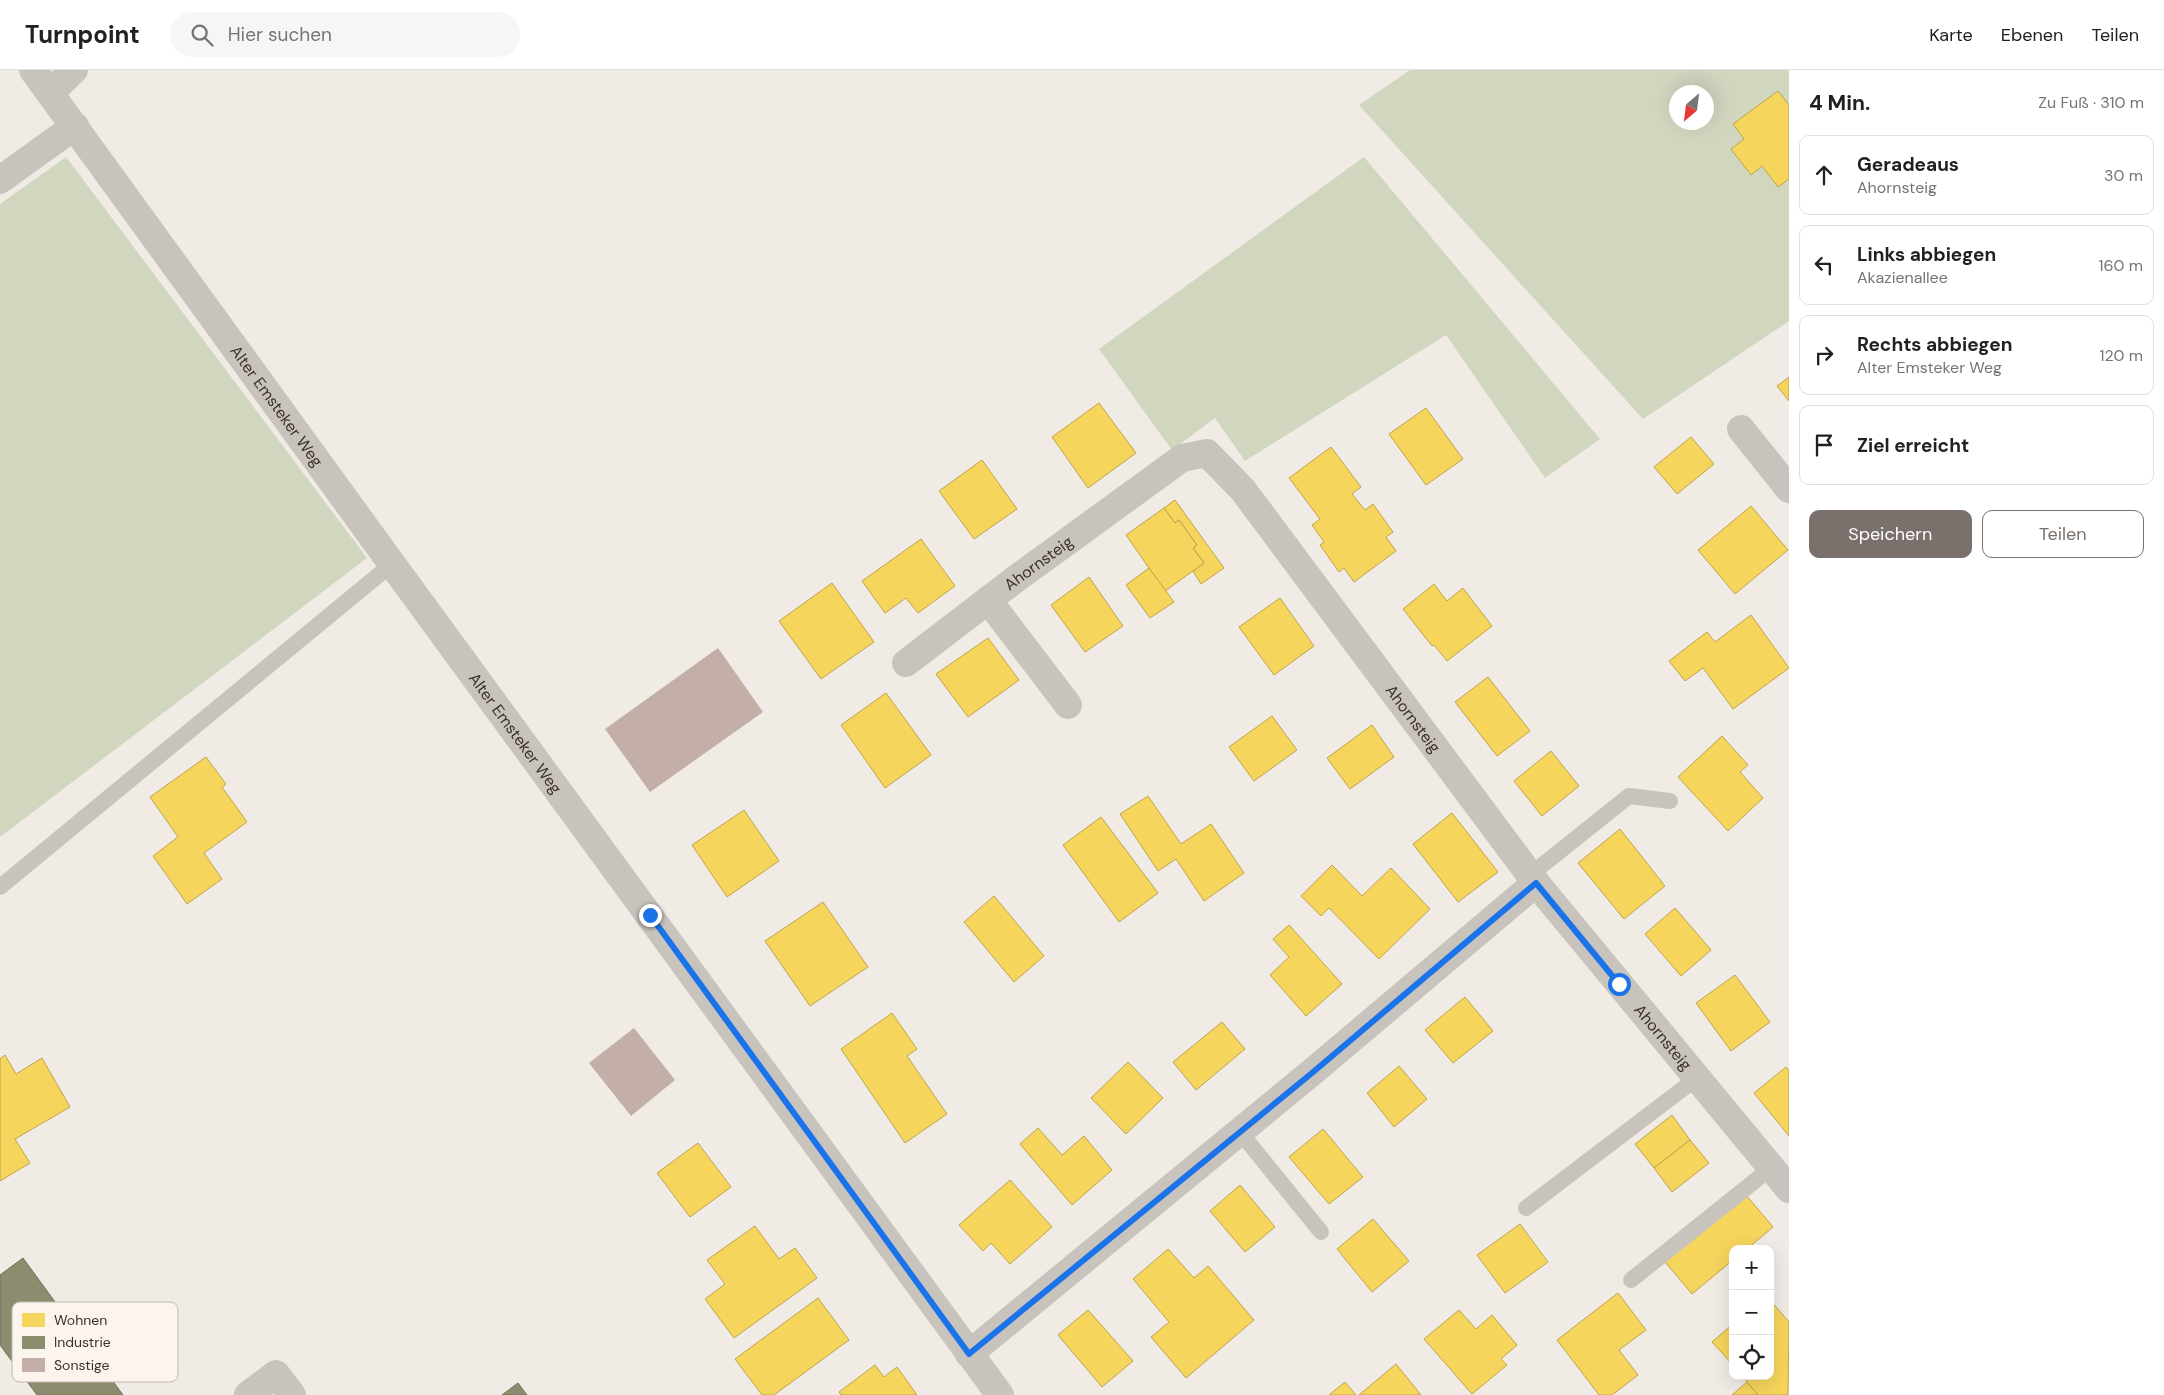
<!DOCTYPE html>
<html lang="de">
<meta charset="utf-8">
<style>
:root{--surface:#fff;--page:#f6f6f6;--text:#202124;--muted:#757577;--line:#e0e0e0;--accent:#7a716c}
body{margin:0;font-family:"DM Sans",sans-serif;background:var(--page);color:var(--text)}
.controls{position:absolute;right:15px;bottom:15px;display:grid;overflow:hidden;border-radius:10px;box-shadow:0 5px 20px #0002}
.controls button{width:45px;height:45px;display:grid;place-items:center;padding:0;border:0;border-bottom:1px solid var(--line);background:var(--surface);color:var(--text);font:25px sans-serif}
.compass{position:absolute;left:1669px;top:15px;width:45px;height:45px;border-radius:50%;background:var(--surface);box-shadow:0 5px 20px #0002;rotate:208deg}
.stop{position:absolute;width:15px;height:15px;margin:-11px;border:4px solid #1a73e8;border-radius:50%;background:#fff}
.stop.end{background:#1a73e8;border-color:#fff;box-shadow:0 1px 5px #0008}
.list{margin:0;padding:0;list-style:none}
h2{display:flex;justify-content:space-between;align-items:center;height:65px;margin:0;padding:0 20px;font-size:21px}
h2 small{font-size:16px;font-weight:400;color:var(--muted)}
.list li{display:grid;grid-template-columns:32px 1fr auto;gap:15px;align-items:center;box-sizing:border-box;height:80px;margin:0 10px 10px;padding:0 10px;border:1px solid var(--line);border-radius:10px}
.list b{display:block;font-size:19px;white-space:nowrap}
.list p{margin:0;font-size:16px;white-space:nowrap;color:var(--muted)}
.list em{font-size:16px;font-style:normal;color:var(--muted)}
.actions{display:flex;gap:10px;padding:15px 20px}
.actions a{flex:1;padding:11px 0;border:1px solid var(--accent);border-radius:10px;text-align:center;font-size:18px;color:var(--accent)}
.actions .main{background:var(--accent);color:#fff}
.icon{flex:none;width:28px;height:28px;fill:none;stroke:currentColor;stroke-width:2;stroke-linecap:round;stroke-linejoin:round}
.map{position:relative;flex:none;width:1789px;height:1325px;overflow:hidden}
header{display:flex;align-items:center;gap:30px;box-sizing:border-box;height:70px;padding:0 25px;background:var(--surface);border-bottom:1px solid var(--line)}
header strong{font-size:24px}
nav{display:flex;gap:28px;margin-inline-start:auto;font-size:18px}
.search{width:350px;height:45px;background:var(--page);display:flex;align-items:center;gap:12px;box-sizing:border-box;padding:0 18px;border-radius:28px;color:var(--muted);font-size:19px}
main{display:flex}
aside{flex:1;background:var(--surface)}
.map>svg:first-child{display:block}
.green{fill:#d1d6bf;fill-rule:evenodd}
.homes{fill:#f6d55c;stroke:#bea44d}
.industry{fill:#8c8c6e;stroke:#74705a}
.building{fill:#c3afa7}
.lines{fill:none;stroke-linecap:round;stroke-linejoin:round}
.lane{stroke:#c9c3be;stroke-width:16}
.street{stroke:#c9c3be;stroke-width:28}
.route{stroke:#1a73e8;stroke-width:6}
.labels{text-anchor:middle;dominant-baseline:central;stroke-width:5;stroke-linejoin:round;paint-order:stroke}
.street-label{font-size:16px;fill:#3b302b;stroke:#fbf5ee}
.key{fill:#fbf5ee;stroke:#c1bab4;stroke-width:1}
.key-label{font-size:14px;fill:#3b302b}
</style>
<header>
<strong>Turnpoint</strong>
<div class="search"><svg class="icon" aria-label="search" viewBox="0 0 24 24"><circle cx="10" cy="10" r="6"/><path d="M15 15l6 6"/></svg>Hier suchen</div>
<nav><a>Karte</a><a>Ebenen</a><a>Teilen</a></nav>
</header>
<main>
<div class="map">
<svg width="1789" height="1325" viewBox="0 0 1789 1325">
<rect width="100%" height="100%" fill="#f0ebe5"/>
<g class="green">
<path d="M 1410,0 L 1789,0 L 1789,251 L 1643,349 L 1359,35 ZM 1676,22 L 1706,22 L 1706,52 L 1676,52 Z"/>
<path d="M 66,87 L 367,488 L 0,767 L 0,134 Z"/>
<path d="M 1364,87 L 1600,369 L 1545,408 L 1446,265 L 1245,391 L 1215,348 L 1172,380 L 1099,279 Z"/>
</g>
<g class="homes">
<path d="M 1778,21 L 1789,35 L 1789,109 L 1778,117 L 1762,96 L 1751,105 L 1731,79 L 1744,69 L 1733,54 Z"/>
<path d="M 1789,307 L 1789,331 L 1777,316 Z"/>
<path d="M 1099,333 L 1136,383 L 1088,418 L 1052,367 Z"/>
<path d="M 1426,338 L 1463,389 L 1426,415 L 1389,364 Z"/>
<path d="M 1691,367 L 1714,394 L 1677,424 L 1654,397 Z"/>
<path d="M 1331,377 L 1361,417 L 1352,424 L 1365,440 L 1373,434 L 1393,462 L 1386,467 L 1396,481 L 1354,512 L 1344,498 L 1339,502 L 1320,475 L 1324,472 L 1312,455 L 1320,449 L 1289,408 Z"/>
<path d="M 982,390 L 1017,439 L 974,469 L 939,421 Z"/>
<path d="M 1175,430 L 1224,498 L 1201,514 L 1193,501 L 1204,493 L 1193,478 L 1197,475 L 1179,450 L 1175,453 L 1164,438 Z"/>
<path d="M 1751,436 L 1788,480 L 1735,524 L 1698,480 Z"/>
<path d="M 1164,438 L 1175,453 L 1179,450 L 1197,475 L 1193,478 L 1204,493 L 1165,521 L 1126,465 Z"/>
<path d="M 921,469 L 955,516 L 918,543 L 906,528 L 885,543 L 862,511 Z"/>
<path d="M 1149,498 L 1174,532 L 1150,548 L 1126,515 Z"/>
<path d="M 1089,507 L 1123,556 L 1085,582 L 1051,535 Z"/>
<path d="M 832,513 L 874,572 L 821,609 L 779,551 Z"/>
<path d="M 1434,514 L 1447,531 L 1463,518 L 1492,556 L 1447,591 L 1434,575 L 1432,576 L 1403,539 Z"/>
<path d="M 1280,528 L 1314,576 L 1274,605 L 1239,557 Z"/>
<path d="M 1751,545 L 1789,598 L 1733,639 L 1703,598 L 1685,611 L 1669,591 L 1707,562 L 1715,572 Z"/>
<path d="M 988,568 L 1019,610 L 968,647 L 936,604 Z"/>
<path d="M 1488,607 L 1530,661 L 1497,686 L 1455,632 Z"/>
<path d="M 886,623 L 931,685 L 885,718 L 841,655 Z"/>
<path d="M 1272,646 L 1297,680 L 1254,711 L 1229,677 Z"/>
<path d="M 1372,655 L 1394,687 L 1350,719 L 1327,688 Z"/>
<path d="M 1722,666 L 1748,695 L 1740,702 L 1763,728 L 1728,761 L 1678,707 Z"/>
<path d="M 1551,681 L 1579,716 L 1542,746 L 1514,711 Z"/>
<path d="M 206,687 L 226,714 L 222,717 L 247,752 L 204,783 L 222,809 L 187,834 L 153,786 L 178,767 L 150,727 Z"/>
<path d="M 1148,726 L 1181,774 L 1211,754 L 1244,803 L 1204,831 L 1176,789 L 1158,801 L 1120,744 Z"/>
<path d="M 744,740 L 779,791 L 727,827 L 692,775 Z"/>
<path d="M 1452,743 L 1498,802 L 1458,832 L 1413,774 Z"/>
<path d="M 1101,747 L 1158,823 L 1119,852 L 1063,775 Z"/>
<path d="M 1620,759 L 1665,816 L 1624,849 L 1578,793 Z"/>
<path d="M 1332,795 L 1362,826 L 1391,798 L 1430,839 L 1379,889 L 1329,838 L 1321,846 L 1301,826 Z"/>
<path d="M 994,826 L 1044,886 L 1014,912 L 964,852 Z"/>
<path d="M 823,832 L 868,897 L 810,936 L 765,871 Z"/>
<path d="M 1675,838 L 1711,880 L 1681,906 L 1645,864 Z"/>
<path d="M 1289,855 L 1342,914 L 1306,946 L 1270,905 L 1289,887 L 1273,869 Z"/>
<path d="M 1735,905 L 1770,952 L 1731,981 L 1696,933 Z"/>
<path d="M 1465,927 L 1493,961 L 1453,993 L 1425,960 Z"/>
<path d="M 892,943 L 917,979 L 907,986 L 947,1044 L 905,1073 L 841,979 Z"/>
<path d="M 1222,952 L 1245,979 L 1196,1020 L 1173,992 Z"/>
<path d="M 5,985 L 16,1004 L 42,988 L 70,1037 L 15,1069 L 30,1093 L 0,1111 L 0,989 Z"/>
<path d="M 1128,992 L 1163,1028 L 1126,1064 L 1091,1028 Z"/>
<path d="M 1399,996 L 1427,1029 L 1394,1057 L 1367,1023 Z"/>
<path d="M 1786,997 L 1789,1000 L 1789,1066 L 1754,1023 Z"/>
<path d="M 1672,1045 L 1690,1070 L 1654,1098 L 1635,1074 Z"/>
<path d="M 1038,1058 L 1062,1085 L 1084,1066 L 1112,1100 L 1072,1135 L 1020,1074 Z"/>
<path d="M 1323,1059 L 1363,1107 L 1329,1134 L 1289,1087 Z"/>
<path d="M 1690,1070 L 1709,1093 L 1672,1122 L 1654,1098 Z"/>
<path d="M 698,1073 L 731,1117 L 690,1147 L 657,1103 Z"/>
<path d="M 1010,1110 L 1052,1157 L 1010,1194 L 991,1173 L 983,1181 L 959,1155 Z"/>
<path d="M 1240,1115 L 1275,1157 L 1245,1182 L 1210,1141 Z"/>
<path d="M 1746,1125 L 1773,1157 L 1747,1179 L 1733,1179 L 1733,1190 L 1692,1224 L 1665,1192 Z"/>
<path d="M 1373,1149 L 1409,1191 L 1372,1222 L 1337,1179 Z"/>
<path d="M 1520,1154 L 1548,1192 L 1505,1223 L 1477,1185 Z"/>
<path d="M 755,1156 L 779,1189 L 795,1178 L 817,1208 L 734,1268 L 705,1229 L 725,1214 L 707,1190 Z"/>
<path d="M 1168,1179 L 1194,1208 L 1208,1196 L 1254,1250 L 1186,1308 L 1151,1267 L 1169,1252 L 1133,1209 Z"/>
<path d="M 1618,1223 L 1646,1260 L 1619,1280 L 1638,1305 L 1612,1325 L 1599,1325 L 1557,1270 Z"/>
<path d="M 818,1228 L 849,1270 L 774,1325 L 762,1325 L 735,1289 Z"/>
<path d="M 1770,1230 L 1789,1252 L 1788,1325 L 1758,1325 L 1742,1306 L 1770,1306 Z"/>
<path d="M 1088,1240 L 1133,1291 L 1102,1317 L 1058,1265 Z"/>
<path d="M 1459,1240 L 1476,1259 L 1492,1245 L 1517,1275 L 1501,1289 L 1507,1295 L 1472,1324 L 1424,1269 Z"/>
<path d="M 1733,1254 L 1733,1295 L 1712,1272 Z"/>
<path d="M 1396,1294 L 1421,1325 L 1359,1325 Z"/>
<path d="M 875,1295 L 884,1307 L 897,1297 L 917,1325 L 841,1325 L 839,1322 Z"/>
<path d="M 1345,1312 L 1356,1325 L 1329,1325 Z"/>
<path d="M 1747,1312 L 1758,1325 L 1732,1325 Z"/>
</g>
<g class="industry">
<path d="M 23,1188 L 123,1325 L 37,1325 L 0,1275 L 0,1205 Z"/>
<path d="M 518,1313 L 527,1325 L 502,1325 Z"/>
</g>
<g class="building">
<path d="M 718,578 L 763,642 L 650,722 L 605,659 Z"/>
<path d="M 634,958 L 675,1010 L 631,1046 L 589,993 Z"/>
</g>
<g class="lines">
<g class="lane">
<path d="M 1530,805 L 1629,726 L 1670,731"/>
<path d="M 0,817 L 392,494"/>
<path d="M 1240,1062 L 1321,1162"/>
<path d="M 1526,1138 L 1697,1008"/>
<path d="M 1631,1210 L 1771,1098"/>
</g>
<g class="street">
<path id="s1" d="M 33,0 L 392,494 L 1000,1325"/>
<path d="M 50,23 L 74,0"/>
<path d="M 0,110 L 75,56"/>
<path d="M 1741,359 L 1789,419"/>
<path d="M 988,530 L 1068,635"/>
<path id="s2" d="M 906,593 L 1013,511 L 1182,388 L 1207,383 L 1243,420 L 1536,813 L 1789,1119"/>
<path d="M 969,1284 L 1311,1003 L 1536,813"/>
<path d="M 248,1325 L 276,1304 L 292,1325"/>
</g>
</g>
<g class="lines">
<path class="route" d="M 650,845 L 969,1284 L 1312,1003 L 1536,813 L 1619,914"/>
</g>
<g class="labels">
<g class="street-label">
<text stroke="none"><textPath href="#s1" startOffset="415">Alter Emsteker Weg</textPath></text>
<text stroke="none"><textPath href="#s2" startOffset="166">Ahornsteig</textPath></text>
<text stroke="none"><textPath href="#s2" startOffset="706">Ahornsteig</textPath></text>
<text stroke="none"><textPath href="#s1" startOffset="820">Alter Emsteker Weg</textPath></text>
<text stroke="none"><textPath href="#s2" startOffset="1111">Ahornsteig</textPath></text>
</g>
</g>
<rect x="12" y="1232" width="166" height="80" rx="8" class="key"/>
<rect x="22" y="1243" width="23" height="14" fill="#f6d55c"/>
<rect x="22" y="1266" width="23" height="13" fill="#8c8c6e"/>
<rect x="22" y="1288" width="23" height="14" fill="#c3afa7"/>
<g class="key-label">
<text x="54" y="1255">Wohnen</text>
<text x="54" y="1277">Industrie</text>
<text x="54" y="1300">Sonstige</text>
</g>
</svg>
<div class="controls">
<button>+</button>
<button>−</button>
<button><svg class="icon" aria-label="locate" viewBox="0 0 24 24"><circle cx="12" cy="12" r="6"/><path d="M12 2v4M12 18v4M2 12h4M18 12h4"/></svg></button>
</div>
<svg class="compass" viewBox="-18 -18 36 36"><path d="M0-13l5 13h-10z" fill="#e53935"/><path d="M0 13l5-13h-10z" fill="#757577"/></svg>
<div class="stop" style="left:1619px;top:914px"></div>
<div class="stop end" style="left:650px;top:845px"></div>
</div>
<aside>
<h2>4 Min.<small>Zu Fuß · 310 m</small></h2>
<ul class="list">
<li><svg class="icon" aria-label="ahead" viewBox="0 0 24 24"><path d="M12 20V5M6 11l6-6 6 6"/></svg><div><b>Geradeaus</b><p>Ahornsteig</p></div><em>30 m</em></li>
<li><svg class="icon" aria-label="left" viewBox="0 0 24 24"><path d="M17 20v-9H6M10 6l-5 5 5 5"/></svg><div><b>Links abbiegen</b><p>Akazienallee</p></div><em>160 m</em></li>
<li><svg class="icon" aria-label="right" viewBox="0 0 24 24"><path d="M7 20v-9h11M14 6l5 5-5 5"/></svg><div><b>Rechts abbiegen</b><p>Alter Emsteker Weg</p></div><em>120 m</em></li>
<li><svg class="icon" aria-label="arrive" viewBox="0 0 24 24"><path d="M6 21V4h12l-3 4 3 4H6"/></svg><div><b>Ziel erreicht</b></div></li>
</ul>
<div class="actions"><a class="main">Speichern</a><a>Teilen</a></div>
</aside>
</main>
